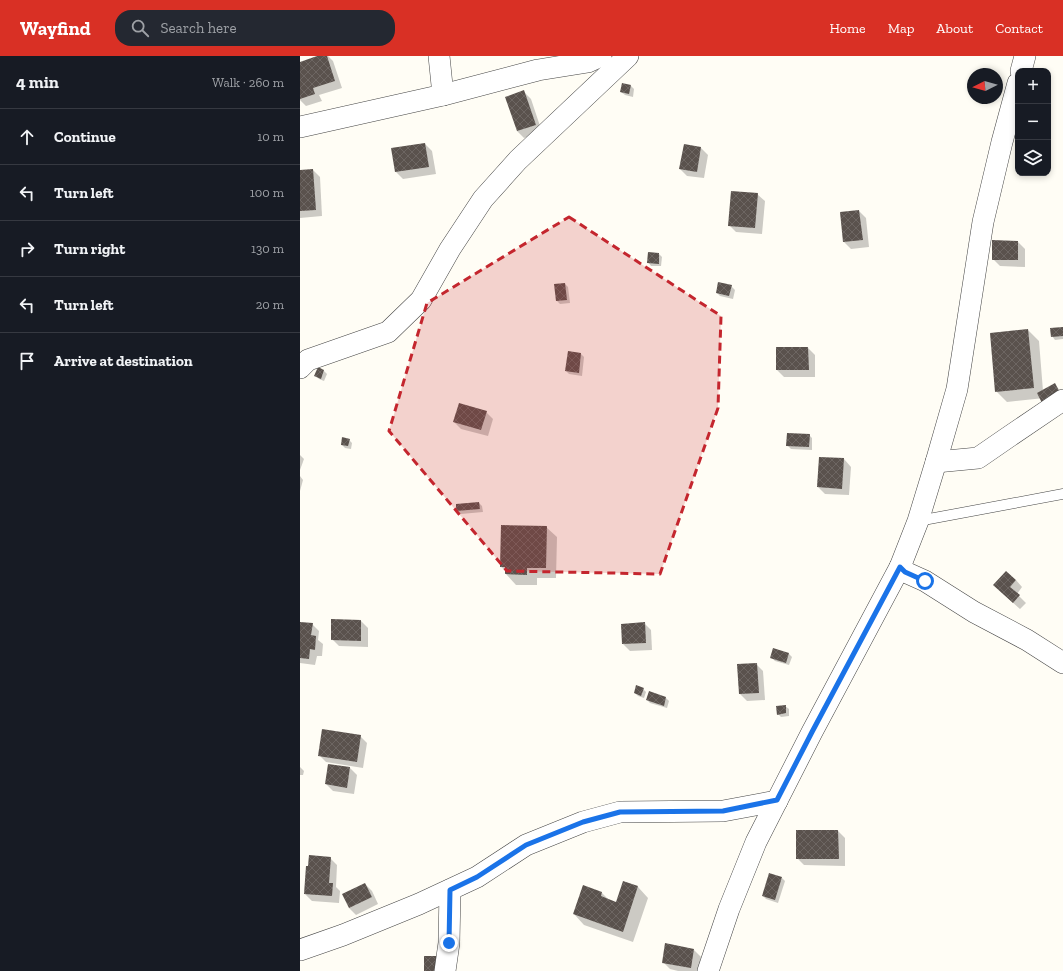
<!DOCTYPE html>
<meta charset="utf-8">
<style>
:root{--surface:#171b24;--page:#242831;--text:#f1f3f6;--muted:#9ea1a6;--line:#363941;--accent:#d93025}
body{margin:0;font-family:"Zilla Slab",serif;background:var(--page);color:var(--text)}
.controls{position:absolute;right:12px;top:12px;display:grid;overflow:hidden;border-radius:8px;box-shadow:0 2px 6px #0003}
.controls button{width:36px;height:36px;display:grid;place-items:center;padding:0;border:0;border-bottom:1px solid var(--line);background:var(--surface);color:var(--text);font:20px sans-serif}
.compass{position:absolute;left:667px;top:12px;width:36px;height:36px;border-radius:50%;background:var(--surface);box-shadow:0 2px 6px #0003;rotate:265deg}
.stop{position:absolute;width:12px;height:12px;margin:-9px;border:3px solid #1a73e8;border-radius:50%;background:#fff}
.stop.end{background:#1a73e8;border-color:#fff;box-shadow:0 1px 4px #0008}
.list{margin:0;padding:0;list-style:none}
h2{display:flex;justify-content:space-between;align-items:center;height:52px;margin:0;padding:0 16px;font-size:17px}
h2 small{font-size:13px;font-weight:400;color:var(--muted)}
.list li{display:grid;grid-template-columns:26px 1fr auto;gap:12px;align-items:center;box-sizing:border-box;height:56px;padding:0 16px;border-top:1px solid var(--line)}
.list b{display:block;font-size:15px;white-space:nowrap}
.list em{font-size:13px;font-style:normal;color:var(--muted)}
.icon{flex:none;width:22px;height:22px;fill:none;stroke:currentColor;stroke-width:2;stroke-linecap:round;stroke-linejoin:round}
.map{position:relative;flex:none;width:763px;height:915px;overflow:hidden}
header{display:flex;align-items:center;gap:24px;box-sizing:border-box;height:56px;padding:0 20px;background:var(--accent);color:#fff}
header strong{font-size:19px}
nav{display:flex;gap:22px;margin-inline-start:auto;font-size:14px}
.search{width:280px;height:36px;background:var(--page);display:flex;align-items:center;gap:10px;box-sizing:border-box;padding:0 14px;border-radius:16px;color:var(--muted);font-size:15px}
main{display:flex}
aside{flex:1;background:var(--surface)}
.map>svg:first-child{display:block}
.shadow{fill:#0003}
.building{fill:url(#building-cross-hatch)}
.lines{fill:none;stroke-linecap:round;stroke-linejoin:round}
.service-casing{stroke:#444;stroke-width:11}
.minor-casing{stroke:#444;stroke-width:22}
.service{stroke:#fff;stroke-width:10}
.minor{stroke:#fff;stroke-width:21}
.route{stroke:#1a73e8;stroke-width:5}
.marked{fill:#c4262e;fill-opacity:0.2;stroke:#c4262e;stroke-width:3;stroke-dasharray:8 5;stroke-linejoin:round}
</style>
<header>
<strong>Wayfind</strong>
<div class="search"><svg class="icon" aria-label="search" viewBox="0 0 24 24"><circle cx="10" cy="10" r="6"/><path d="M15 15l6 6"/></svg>Search here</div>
<nav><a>Home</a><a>Map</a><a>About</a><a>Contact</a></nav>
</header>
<main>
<aside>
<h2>4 min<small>Walk · 260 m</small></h2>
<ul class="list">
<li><svg class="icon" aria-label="ahead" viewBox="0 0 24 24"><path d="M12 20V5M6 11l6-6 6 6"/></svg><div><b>Continue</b></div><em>10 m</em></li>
<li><svg class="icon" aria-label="left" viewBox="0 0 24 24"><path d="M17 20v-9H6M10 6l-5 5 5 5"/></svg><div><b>Turn left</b></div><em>100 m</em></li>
<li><svg class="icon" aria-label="right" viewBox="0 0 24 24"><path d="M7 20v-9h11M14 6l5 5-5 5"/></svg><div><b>Turn right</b></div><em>130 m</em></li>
<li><svg class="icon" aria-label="left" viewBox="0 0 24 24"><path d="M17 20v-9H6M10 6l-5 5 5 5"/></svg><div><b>Turn left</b></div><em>20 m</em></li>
<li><svg class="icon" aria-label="arrive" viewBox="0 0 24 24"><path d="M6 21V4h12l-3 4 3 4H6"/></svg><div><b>Arrive at destination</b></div></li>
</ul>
</aside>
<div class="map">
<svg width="763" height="915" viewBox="0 0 763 915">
<defs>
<pattern id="building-cross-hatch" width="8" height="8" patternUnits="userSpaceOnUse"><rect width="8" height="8" fill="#5a524d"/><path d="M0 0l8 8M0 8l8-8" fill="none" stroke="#6d6662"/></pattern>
</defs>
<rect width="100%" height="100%" fill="#fffdf5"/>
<g class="shadow">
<path d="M 21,0 L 28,0 L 33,5 L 42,32 L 19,39 L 22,45 L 6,50 L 0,44 L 0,7 Z"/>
<path d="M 331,30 L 334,33 L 333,41 L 325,39 L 321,36 Z"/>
<path d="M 224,36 L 231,43 L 242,76 L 224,82 L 217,75 Z"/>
<path d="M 125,88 L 132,95 L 136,118 L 103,123 L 96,116 Z"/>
<path d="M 401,92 L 408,99 L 404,122 L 387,120 L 380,113 Z"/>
<path d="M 13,114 L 20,121 L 22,160 L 0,162 L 0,115 Z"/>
<path d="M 457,138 L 465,145 L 462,178 L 436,176 L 429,169 Z"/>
<path d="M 559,155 L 566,162 L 569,191 L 551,193 L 544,186 L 541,157 Z"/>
<path d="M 718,186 L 725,193 L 725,211 L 700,210 L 693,203 Z"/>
<path d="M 359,198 L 362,201 L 361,210 L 351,210 L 348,206 Z"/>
<path d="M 265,228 L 268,231 L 270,247 L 260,248 L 257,245 Z"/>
<path d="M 431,230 L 435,234 L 433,243 L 420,240 L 417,237 Z"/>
<path d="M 763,273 L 763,283 L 755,284 L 752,280 Z"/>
<path d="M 728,274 L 739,285 L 743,335 L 755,328 L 758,332 L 763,340 L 707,346 L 696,335 Z"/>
<path d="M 508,292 L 515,299 L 515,321 L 484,321 L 477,314 Z"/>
<path d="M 281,298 L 284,301 L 282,320 L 269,318 L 266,315 Z"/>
<path d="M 24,315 L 27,318 L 24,325 L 19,323 L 16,320 Z"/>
<path d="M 186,356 L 193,363 L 188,380 L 161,373 L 154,366 Z"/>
<path d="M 509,379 L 512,382 L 512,394 L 491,393 L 487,389 Z"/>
<path d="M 49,384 L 52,387 L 51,393 L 45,392 L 42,389 Z"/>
<path d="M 0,399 L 4,403 L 0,414 Z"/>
<path d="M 544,403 L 551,411 L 549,439 L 525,438 L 518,431 Z"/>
<path d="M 0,420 L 3,424 L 0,435 Z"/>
<path d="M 179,447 L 182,450 L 183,456 L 161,458 L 157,455 L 157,449 Z"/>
<path d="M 246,471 L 257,481 L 256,522 L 237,522 L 237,529 L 216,529 L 206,518 L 206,515 L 201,511 Z"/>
<path d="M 716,524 L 722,531 L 717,538 L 726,547 L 720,553 L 701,536 Z"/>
<path d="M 32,564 L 61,565 L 68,572 L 68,591 L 39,590 L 32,583 Z"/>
<path d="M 0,567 L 12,568 L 19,575 L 18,584 L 23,588 L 22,600 L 17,600 L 15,609 L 0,607 Z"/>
<path d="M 344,567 L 351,574 L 352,594 L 330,595 L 323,588 Z"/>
<path d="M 489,598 L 492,601 L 489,609 L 475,605 L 472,602 Z"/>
<path d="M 456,608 L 463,615 L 465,644 L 447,645 L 440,638 Z"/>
<path d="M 343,633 L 346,636 L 344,642 L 338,640 L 335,637 Z"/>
<path d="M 349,637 L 366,642 L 369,645 L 367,652 L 350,647 L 347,644 Z"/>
<path d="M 485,650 L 489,653 L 489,660 L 481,661 L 478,658 Z"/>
<path d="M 60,680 L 67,687 L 63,712 L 26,706 L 19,699 Z"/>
<path d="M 0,711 L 4,715 L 3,719 L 0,719 Z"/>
<path d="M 50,712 L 57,719 L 54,738 L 33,735 L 26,728 Z"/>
<path d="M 538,775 L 545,782 L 545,810 L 504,809 L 497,802 Z"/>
<path d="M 30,802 L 37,809 L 36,831 L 40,835 L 39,847 L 12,845 L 5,838 Z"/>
<path d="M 482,822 L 485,825 L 478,847 L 466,843 L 463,840 Z"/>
<path d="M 324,826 L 338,831 L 348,842 L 333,886 L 284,869 L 274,858 L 283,830 L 302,837 L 309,844 L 317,847 Z"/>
<path d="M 65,828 L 72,835 L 78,848 L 56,859 L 49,852 Z"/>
<path d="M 394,894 L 401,901 L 398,915 L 378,915 L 370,913 L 363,906 Z"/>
</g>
<g class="building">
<path d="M 17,0 L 27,0 L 35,25 L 13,32 L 15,38 L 0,43 L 0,6 Z"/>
<path d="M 322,27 L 331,29 L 329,38 L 320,36 Z"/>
<path d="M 224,34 L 236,69 L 217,75 L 205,41 Z"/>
<path d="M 125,87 L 129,111 L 95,116 L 91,92 Z"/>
<path d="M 384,88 L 401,91 L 397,116 L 379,113 Z"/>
<path d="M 13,113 L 16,154 L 0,155 L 0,114 Z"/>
<path d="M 431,135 L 458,137 L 455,172 L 428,170 Z"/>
<path d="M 559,154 L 563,184 L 543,186 L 540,156 Z"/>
<path d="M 692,184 L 718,185 L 718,204 L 692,204 Z"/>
<path d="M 348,196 L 359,197 L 359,208 L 347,207 Z"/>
<path d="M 418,226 L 432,229 L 429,240 L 416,237 Z"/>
<path d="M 265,227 L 267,244 L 256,245 L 254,228 Z"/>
<path d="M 763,271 L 763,280 L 751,281 L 750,272 Z"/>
<path d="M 728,273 L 734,332 L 695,336 L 690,277 Z"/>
<path d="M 476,291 L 508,291 L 509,314 L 476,314 Z"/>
<path d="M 268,295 L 281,297 L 279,317 L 265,315 Z"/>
<path d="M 18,311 L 24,314 L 21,323 L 14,320 Z"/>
<path d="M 755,327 L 760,337 L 742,347 L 737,337 Z"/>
<path d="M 159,347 L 187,355 L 181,374 L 153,366 Z"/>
<path d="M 487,377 L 510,378 L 509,391 L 486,390 Z"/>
<path d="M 42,381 L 50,383 L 48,390 L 41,389 Z"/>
<path d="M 519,401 L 544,402 L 542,433 L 517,431 Z"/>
<path d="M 179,446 L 180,453 L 156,455 L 156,448 Z"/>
<path d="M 201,469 L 247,470 L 246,512 L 227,512 L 227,519 L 205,518 L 205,511 L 200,511 Z"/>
<path d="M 706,515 L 716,524 L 710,531 L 720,539 L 713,547 L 693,529 Z"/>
<path d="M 31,563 L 61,564 L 61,585 L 31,584 Z"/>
<path d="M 0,566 L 13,567 L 11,579 L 16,580 L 15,594 L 10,593 L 9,603 L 0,602 Z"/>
<path d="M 345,566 L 346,587 L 322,588 L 321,568 Z"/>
<path d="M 473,592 L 489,597 L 486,607 L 470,602 Z"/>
<path d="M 457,607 L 459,637 L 439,638 L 437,608 Z"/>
<path d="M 336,629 L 344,632 L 341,640 L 334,637 Z"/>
<path d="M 349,635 L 366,641 L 364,650 L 346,644 Z"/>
<path d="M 486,649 L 486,657 L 477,659 L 476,650 Z"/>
<path d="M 22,673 L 61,679 L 57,706 L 18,700 Z"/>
<path d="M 28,708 L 50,711 L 47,732 L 25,728 Z"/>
<path d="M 496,774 L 538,774 L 539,803 L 496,803 Z"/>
<path d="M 9,799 L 31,801 L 29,827 L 33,827 L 32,840 L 4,838 L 6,810 L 8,810 Z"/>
<path d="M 469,817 L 482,821 L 475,844 L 462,840 Z"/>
<path d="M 323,825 L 338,830 L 323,876 L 273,858 L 283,829 L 302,836 L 301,840 L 316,846 Z"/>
<path d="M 65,827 L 72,841 L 49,852 L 42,838 Z"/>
<path d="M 365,887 L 394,893 L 391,912 L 362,907 Z"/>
<rect x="124" y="900" width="16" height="15"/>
</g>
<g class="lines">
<g class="service-casing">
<path id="service" d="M 618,465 L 763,438"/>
</g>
<g class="minor-casing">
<g id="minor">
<path d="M 139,0 L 143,39"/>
<path d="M 721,15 L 725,0"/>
<path d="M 0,71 L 143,39 L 238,14 L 288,6 L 301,0"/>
<path d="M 0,312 L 8,304 L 88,276 L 121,244 L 150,193 L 183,143 L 218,104 L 328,0"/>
<path d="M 636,406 L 678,402 L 707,382 L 763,344"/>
<path d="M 600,511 L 605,516 L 625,525 L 674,556 L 727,584 L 763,607"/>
<path d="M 0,894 L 43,879 L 119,848 L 177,821 L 226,789 L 283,766 L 320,756 L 423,755 L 477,745"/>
<path d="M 145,915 L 149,887 L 150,834"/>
<path d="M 408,915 L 429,853 L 456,786 L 512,676 L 600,511 L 618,465 L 636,406 L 657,333 L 683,166 L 702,86 L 718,27"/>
</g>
</g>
<use href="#service" class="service"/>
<use href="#minor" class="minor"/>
</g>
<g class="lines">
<path class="route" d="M 149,887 L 150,834 L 177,821 L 226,789 L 283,766 L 320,756 L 423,755 L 477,744 L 512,676 L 600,511 L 605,516 L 625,525"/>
</g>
<path class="marked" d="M 269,161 L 421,260 L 418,352 L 360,518 L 207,515 L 89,375 L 127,247 Z"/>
</svg>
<div class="controls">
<button>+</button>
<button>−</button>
<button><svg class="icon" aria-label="layers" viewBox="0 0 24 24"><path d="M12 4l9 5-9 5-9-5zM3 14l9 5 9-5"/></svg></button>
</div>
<svg class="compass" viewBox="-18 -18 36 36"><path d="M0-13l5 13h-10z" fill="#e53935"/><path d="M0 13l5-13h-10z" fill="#9ea1a6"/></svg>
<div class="stop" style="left:625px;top:525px"></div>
<div class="stop end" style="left:149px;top:887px"></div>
</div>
</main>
